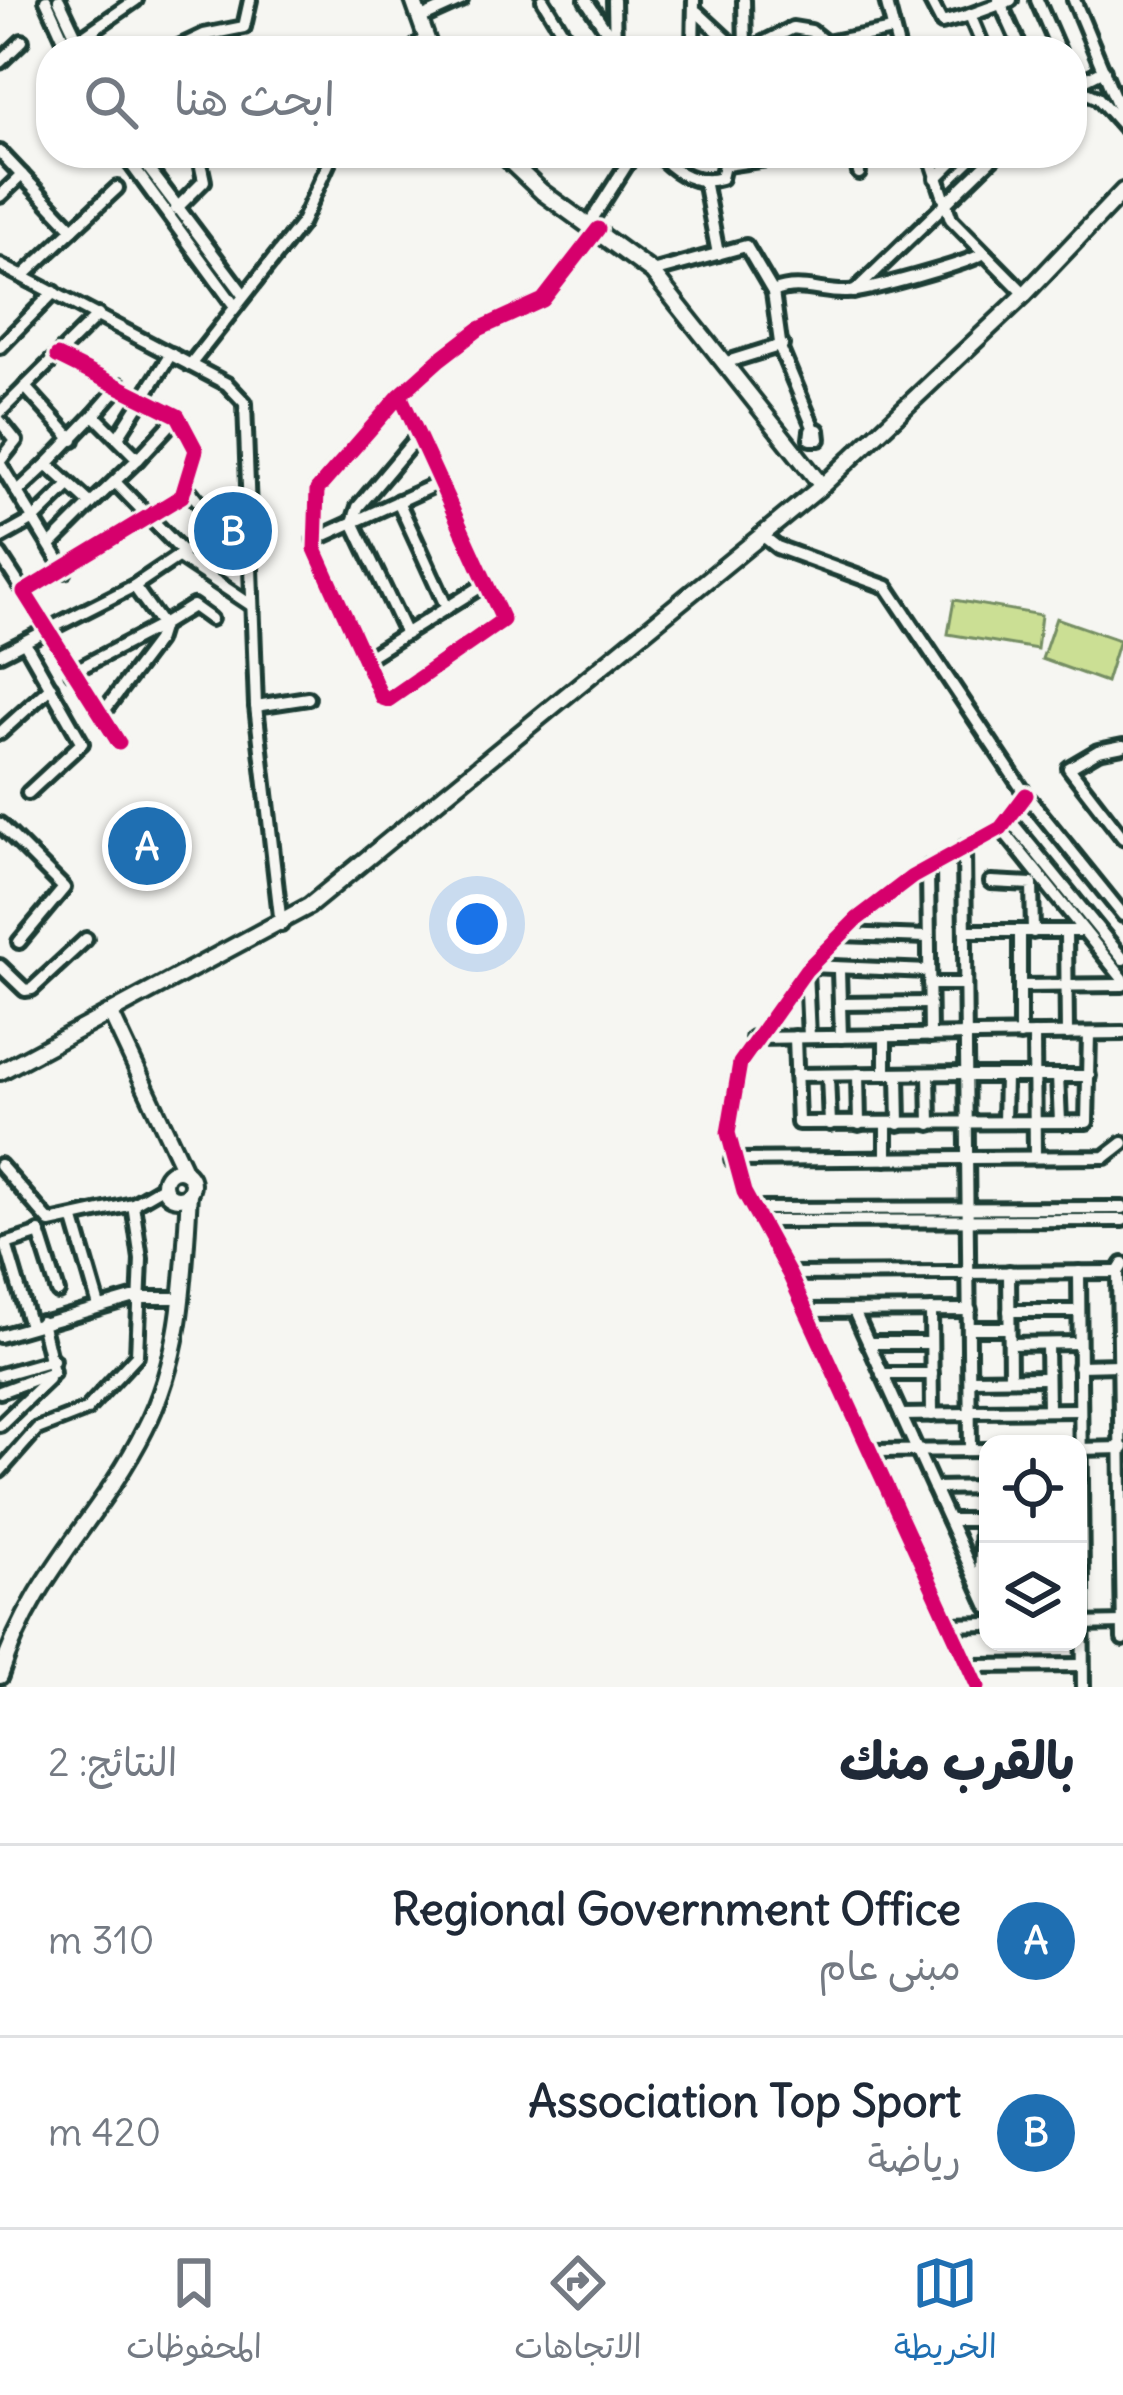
<!DOCTYPE html>
<html lang="ar">
<meta charset="utf-8">
<style>
:root{--surface:#fff;--page:#f6f6f7;--text:#1f2937;--muted:#747a83;--line:#e0e1e3;--accent:#1f6fb2}
body{margin:0;font-family:Delius,"Playpen Sans Arabic",sans-serif;background:var(--page);color:var(--text);direction:rtl}
.controls{position:absolute;right:36px;bottom:36px;display:grid;overflow:hidden;border-radius:24px;box-shadow:0 3px 9px #0004}
.controls button{width:108px;height:108px;display:grid;place-items:center;padding:0;border:0;border-bottom:3px solid var(--line);background:var(--surface);color:var(--text);font:60px sans-serif}
.you{position:absolute;left:477px;top:924px;width:42px;height:42px;margin:-30px;border:9px solid #fff;border-radius:50%;background:#1a73e8;box-shadow:0 0 0 18px #1a73e833}
.badge{display:grid;place-items:center;width:78px;height:78px;border-radius:50%;background:var(--accent);color:#fff;font-size:39px;font-weight:700}
.pin{position:absolute;translate:-50% -50%;border:6px solid #fff;box-shadow:0 3px 12px #0006}
.list{margin:0;padding:0;list-style:none}
h2{display:flex;justify-content:space-between;align-items:center;height:156px;margin:0;padding:0 48px;font-size:51px}
h2 small{font-size:39px;font-weight:400;color:var(--muted)}
.list li{display:grid;grid-template-columns:78px 1fr auto;gap:36px;align-items:center;box-sizing:border-box;height:192px;padding:0 48px;border-top:3px solid var(--line)}
.list b{display:block;font-size:45px;white-space:nowrap}
.list p{margin:0;font-size:39px;white-space:nowrap;color:var(--muted)}
.list em{font-size:39px;font-style:normal;color:var(--muted)}
.icon{flex:none;width:66px;height:66px;fill:none;stroke:currentColor;stroke-width:2;stroke-linecap:round;stroke-linejoin:round}
.map{position:relative;flex:none;width:1123px;height:1687px;overflow:hidden;direction:ltr}
.search{position:absolute;background:var(--surface);box-shadow:0 3px 9px #0004;left:36px;right:36px;top:36px;height:132px;display:flex;align-items:center;gap:30px;box-sizing:border-box;padding:0 42px;border-radius:48px;color:var(--muted);font-size:45px}
.sheet{height:540px;background:var(--surface)}
nav{display:flex;justify-content:space-around;align-items:center;box-sizing:border-box;height:168px;border-top:3px solid var(--line);background:var(--surface);font-size:33px;color:var(--muted)}
nav a{display:grid;justify-items:center;gap:6px}
nav .on{color:var(--accent)}
.map>svg:first-child{display:block}
.green{fill:#cbdf94;stroke:#758e64;stroke-width:3}
.lines{fill:none;stroke-linecap:round;stroke-linejoin:round}
.minor-casing{stroke:#1f3d34;stroke-width:20}
.major-casing{stroke:#1f3d34;stroke-width:22}
.minor{stroke:#f6f6f2;stroke-width:10}
.major{stroke:#f6f6f2;stroke-width:14}
.cycleway-casing{stroke:#f6f6f2;stroke-width:22}
.cycleway{stroke:#d6006c;stroke-width:15}
</style>
<div class="map">
<svg width="1123" height="1687" viewBox="0 0 1123 1687">
<rect width="100%" height="100%" fill="#f6f6f2"/>
<filter id="ink" filterUnits="userSpaceOnUse"><feTurbulence type="fractalNoise" baseFrequency=".00833" numOctaves="2"/><feDisplacementMap in="SourceGraphic" scale="24" xChannelSelector="R" yChannelSelector="G"/><feConvolveMatrix kernelMatrix="1 2 1 2 8 2 1 2 1" color-interpolation-filters="sRGB"/></filter>
<g filter="url(#ink)">
<g class="green">
<path d="M 954,600 L 1041,615 L 1037,649 L 948,634 Z"/>
<path d="M 1056,618 L 1119,640 L 1106,682 L 1042,659 Z"/>
</g>
<g class="lines">
<g class="minor-casing">
<g id="minor">
<path d="M 46,0 L 69,51"/>
<path d="M 59,0 L 83,51"/>
<path d="M 543,0 L 574,51"/>
<path d="M 586,0 L 614,42"/>
<path d="M 614,0 L 615,51"/>
<path d="M 744,0 L 745,51"/>
<path d="M 886,0 L 899,51"/>
<path d="M 930,0 L 942,23 L 970,15"/>
<path d="M 999,0 L 1022,51"/>
<path d="M 1037,0 L 1059,51"/>
<path d="M 1074,0 L 1123,118"/>
<path d="M 697,12 L 739,51"/>
<path d="M 419,19 L 461,0"/>
<path d="M 78,40 L 136,0"/>
<path d="M 170,51 L 204,35 L 244,27 L 250,0"/>
<path d="M 411,51 L 426,37"/>
<path d="M 693,51 L 694,0"/>
<path d="M 747,51 L 793,28 L 811,31 L 826,43 L 892,30"/>
<path d="M 985,51 L 970,15 L 1011,0"/>
<path d="M 0,62 L 22,41"/>
<path d="M 1072,76 L 1076,84 L 1104,70"/>
<path d="M 1072,86 L 1098,98 L 1123,126"/>
<path d="M 0,152 L 73,229"/>
<path d="M 123,153 L 234,305"/>
<path d="M 137,153 L 244,295"/>
<path d="M 657,153 C 674,172 696,186 721,178 L 727,153"/>
<path d="M 856,153 L 859,173"/>
<path d="M 929,153 L 951,219 L 1025,294"/>
<path d="M 726,165 L 800,154"/>
<path d="M 936,178 L 961,153"/>
<path d="M 704,180 L 718,254"/>
<path d="M 0,196 L 22,175"/>
<path d="M 176,209 L 204,181 L 198,153"/>
<path d="M 589,224 L 634,153"/>
<path d="M 0,265 L 227,384 L 245,403 L 256,706 L 281,925"/>
<path d="M 652,272 L 746,246 L 773,292 L 781,350 L 814,429"/>
<path d="M 23,276 L 117,188"/>
<path d="M 773,292 C 799,281 820,293 847,292 C 865,292 969,263 982,254"/>
<path d="M 854,292 L 998,153"/>
<path d="M 0,347 L 54,292"/>
<path d="M 57,356 L 178,416 L 196,450 L 182,496 L 24,592 L 119,743"/>
<path d="M 727,362 L 782,345"/>
<path d="M 190,365 L 301,224 L 333,153"/>
<path d="M 25,387 L 73,440"/>
<path d="M 400,395 L 503,620 L 388,700 L 382,698 L 315,549 L 317,490 L 400,395 L 440,359 L 479,329 L 543,300 L 598,229"/>
<path d="M 0,412 L 98,315"/>
<path d="M 94,415 L 138,459 L 91,504 L 47,464 Z"/>
<path d="M 94,415 L 120,385"/>
<path d="M 0,421 L 16,441 L 0,461"/>
<path d="M 818,430 L 819,439 L 810,439 L 811,431 Z"/>
<path d="M 118,437 L 171,354"/>
<path d="M 138,459 L 178,416"/>
<path d="M 0,464 L 65,571"/>
<path d="M 115,482 L 184,553"/>
<path d="M 188,489 L 220,529"/>
<path d="M 17,492 L 47,464"/>
<path d="M 398,501 L 447,608"/>
<path d="M 763,536 L 777,547 L 887,587 L 1026,795 L 1123,915"/>
<path d="M 0,538 L 34,519 L 69,485"/>
<path d="M 314,540 L 439,483"/>
<path d="M 50,545 L 91,504"/>
<path d="M 0,555 L 24,592"/>
<path d="M 179,557 L 251,605"/>
<path d="M 406,634 L 353,522 L 358,507 L 418,436"/>
<path d="M 25,643 L 82,743 L 28,793"/>
<path d="M 0,654 L 134,586 L 247,510"/>
<path d="M 365,659 L 485,584"/>
<path d="M 72,672 L 162,625 L 134,586"/>
<path d="M 256,706 L 308,698"/>
<path d="M 101,715 L 157,641 L 162,625 L 193,606 L 211,619"/>
<path d="M 0,733 L 51,687"/>
<path d="M 1123,746 L 1098,751 L 1069,768 L 1123,838"/>
<path d="M 1009,819 L 1123,959"/>
<path d="M 0,824 L 64,888 L 19,942"/>
<path d="M 1001,828 L 1123,979"/>
<path d="M 964,847 L 970,1450"/>
<path d="M 928,867 L 930,1036"/>
<path d="M 991,882 L 1032,884 L 1033,932"/>
<path d="M 965,931 L 1084,931"/>
<path d="M 1020,932 L 1020,1035"/>
<path d="M 1066,932 L 1067,1034"/>
<path d="M 841,934 L 928,937"/>
<path d="M 0,966 L 25,990 L 32,989 L 86,939"/>
<path d="M 809,966 L 929,971"/>
<path d="M 806,970 L 809,1037"/>
<path d="M 839,971 L 841,1037"/>
<path d="M 929,984 L 965,984"/>
<path d="M 1020,986 L 1123,985"/>
<path d="M 840,1004 L 929,1003"/>
<path d="M 1034,1034 L 1035,1157"/>
<path d="M 885,1036 L 885,1074"/>
<path d="M 795,1037 L 798,1123 L 1087,1122 L 1089,1034"/>
<path d="M 753,1038 L 1123,1033"/>
<path d="M 858,1074 L 859,1124"/>
<path d="M 898,1074 L 899,1124"/>
<path d="M 929,1074 L 930,1124"/>
<path d="M 796,1075 L 966,1073"/>
<path d="M 828,1075 L 830,1124"/>
<path d="M 966,1076 L 1089,1076"/>
<path d="M 1058,1076 L 1060,1122"/>
<path d="M 1004,1122 L 1005,1076"/>
<path d="M 886,1124 L 886,1159"/>
<path d="M 732,1160 L 1105,1157 L 1123,1143"/>
<path d="M 0,1165 L 50,1222 L 133,1204 L 164,1186"/>
<path d="M 754,1209 L 1123,1208"/>
<path d="M 74,1220 L 99,1306"/>
<path d="M 761,1221 L 1123,1220"/>
<path d="M 39,1232 L 58,1292"/>
<path d="M 1123,1264 L 1118,1272 L 1123,1639"/>
<path d="M 1009,1272 L 1010,1378"/>
<path d="M 1079,1272 L 1083,1687"/>
<path d="M 789,1274 L 1118,1272"/>
<path d="M 931,1310 L 932,1415"/>
<path d="M 806,1311 L 970,1310"/>
<path d="M 854,1311 L 988,1607"/>
<path d="M 1009,1311 L 1079,1311"/>
<path d="M 30,1326 L 6,1244 L 40,1233"/>
<path d="M 970,1328 L 1009,1328"/>
<path d="M 0,1336 L 132,1298 L 183,1298"/>
<path d="M 868,1343 L 931,1343"/>
<path d="M 1010,1344 L 1079,1343"/>
<path d="M 1047,1344 L 1048,1410"/>
<path d="M 1079,1366 L 1119,1365"/>
<path d="M 882,1374 L 932,1374"/>
<path d="M 0,1375 L 53,1360"/>
<path d="M 970,1379 L 1047,1378"/>
<path d="M 0,1392 L 53,1372 L 41,1322"/>
<path d="M 970,1411 L 1080,1410"/>
<path d="M 901,1415 L 970,1414"/>
<path d="M 0,1425 L 48,1379"/>
<path d="M 1078,1449 L 1123,1448"/>
<path d="M 871,1451 L 988,1450"/>
<path d="M 0,1471 L 37,1429 L 86,1410 L 137,1355 L 141,1259 L 133,1204"/>
<path d="M 934,1488 L 988,1487"/>
<path d="M 949,1520 L 987,1520"/>
<path d="M 982,1520 L 980,1588 L 988,1588"/>
<path d="M 1078,1624 L 1123,1623"/>
<path d="M 950,1625 L 988,1624"/>
<path d="M 968,1666 L 1082,1665"/>
<path d="M 978,1687 L 789,1274 L 744,1192 L 728,1133 L 740,1063 L 806,970 L 857,919 L 912,877 L 1001,828 L 1026,795"/>
</g>
</g>
<g class="major-casing">
<g id="major">
<path d="M 413,0 L 431,51"/>
<path d="M 501,153 L 542,192 L 652,272 L 822,486"/>
<path d="M 111,1014 L 185,1172"/>
<path d="M 0,1072 L 309,906 L 822,486 L 1025,294 L 1123,191"/>
<circle cx="178" cy="1184" r="14"/>
<path d="M 0,1676 C 34,1571 99,1521 145,1429 C 183,1355 184,1274 189,1193"/>
</g>
</g>
<use href="#minor" class="minor"/>
<use href="#major" class="major"/>
<g class="cycleway-casing">
<g id="cycleway">
<path d="M 57,356 L 178,416 L 196,450 L 182,496 L 24,592 L 119,743"/>
<path d="M 400,395 L 503,620 L 388,700 L 382,698 L 315,549 L 317,490 L 400,395 L 440,359 L 479,329 L 543,300 L 598,229"/>
<path d="M 978,1687 L 789,1274 L 744,1192 L 728,1133 L 740,1063 L 806,970 L 857,919 L 912,877 L 1001,828 L 1026,795"/>
</g>
</g>
<use href="#cycleway" class="cycleway"/>
</g>
</g>
</svg>
<div class="controls">
<button><svg class="icon" aria-label="locate" viewBox="0 0 24 24"><circle cx="12" cy="12" r="6"/><path d="M12 2v4M12 18v4M2 12h4M18 12h4"/></svg></button>
<button><svg class="icon" aria-label="layers" viewBox="0 0 24 24"><path d="M12 4l9 5-9 5-9-5zM3 14l9 5 9-5"/></svg></button>
</div>
<div class="you"></div>
<div class="pin badge" style="left:147px;top:846px">A</div>
<div class="pin badge" style="left:233px;top:531px">B</div>
<div class="search"><svg class="icon" aria-label="search" viewBox="0 0 24 24"><circle cx="10" cy="10" r="6"/><path d="M15 15l6 6"/></svg>ابحث هنا</div>
</div>
<section class="sheet">
<h2>بالقرب منك<small>النتائج: 2</small></h2>
<ul class="list">
<li><span class="badge">A</span><div><b>Regional Government Office</b><p>مبنى عام</p></div><em>310 m</em></li>
<li><span class="badge">B</span><div><b>Association Top Sport</b><p>رياضة</p></div><em>420 m</em></li>
</ul>
</section>
<nav>
<a class="on"><svg class="icon" aria-label="map" viewBox="0 0 24 24"><path d="M3 6l6-2 6 2 6-2v14l-6 2-6-2-6 2zM9 4v14M15 6v14"/></svg>الخريطة</a>
<a><svg class="icon" aria-label="directions" viewBox="0 0 24 24"><path d="M12 3l9 9-9 9-9-9zM9 14v-3h6M13 9l2 2-2 2"/></svg>الاتجاهات</a>
<a><svg class="icon" aria-label="saved" viewBox="0 0 24 24"><path d="M7 4h10v16l-5-4-5 4z"/></svg>المحفوظات</a>
</nav>
